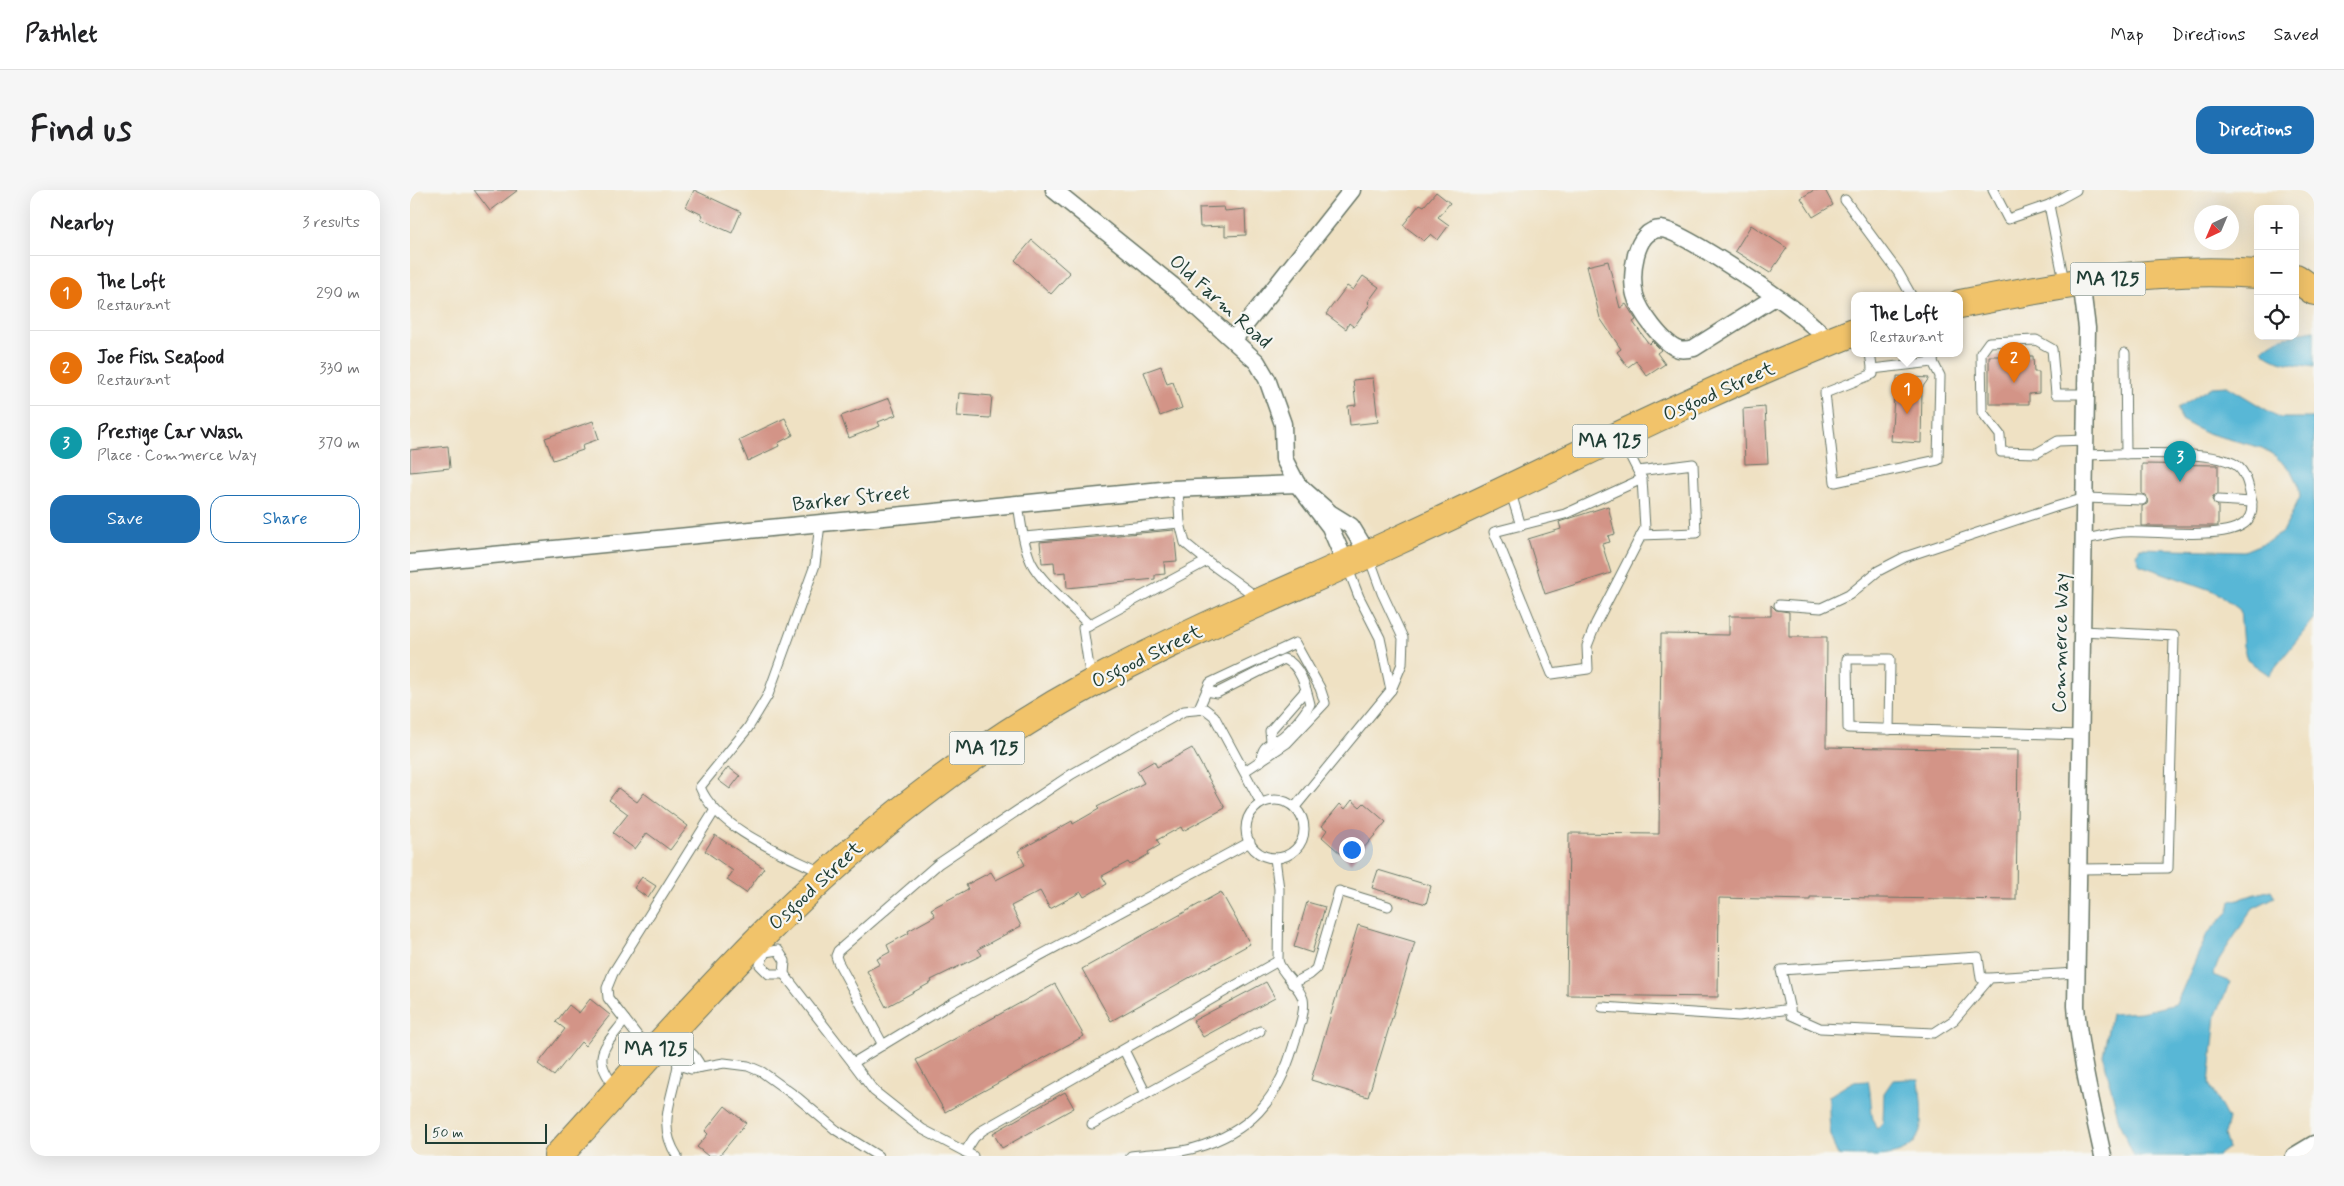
<!DOCTYPE html>
<meta charset="utf-8">
<style>
:root{--surface:#fff;--page:#f6f6f6;--text:#202124;--muted:#757577;--line:#e0e0e0;--accent:#1f6fb2}
body{margin:0;font-family:Mynerve,sans-serif;background:var(--page);color:var(--text)}
.controls{position:absolute;right:15px;top:15px;display:grid;overflow:hidden;border-radius:10px;box-shadow:0 5px 20px #0002}
.controls button{width:45px;height:45px;display:grid;place-items:center;padding:0;border:0;border-bottom:1px solid var(--line);background:var(--surface);color:var(--text);font:25px sans-serif}
.compass{position:absolute;left:1784px;top:15px;width:45px;height:45px;border-radius:50%;background:var(--surface);box-shadow:0 5px 20px #0002;rotate:224deg}
.scale{position:absolute;left:15px;bottom:12px;width:122px;box-sizing:border-box;padding-left:5px;border:2px solid #1f3d34;border-top:0;font-size:14px;line-height:18px;white-space:nowrap;color:#1f3d34;-webkit-text-stroke:4px #f6f6f2;paint-order:stroke}
.you{position:absolute;left:941px;top:659px;width:18px;height:18px;margin:-12px;border:4px solid #fff;border-radius:50%;background:#1a73e8;box-shadow:0 0 0 8px #1a73e833}
.badge{display:grid;place-items:center;width:32px;height:32px;border-radius:50%;background:var(--accent);color:#fff;font-size:16px;font-weight:700}
.pin{position:absolute;translate:-50% -41px;filter:drop-shadow(0 1px 2px #0008)}
.pin::after{content:'';position:absolute;top:26px;width:18px;height:15px;background:inherit;clip-path:polygon(0 0,100% 0,50% 100%)}
.popup{position:absolute;left:1441px;top:102px;width:112px;height:65px;box-sizing:border-box;display:grid;place-content:center;border-radius:10px;background:var(--surface);filter:drop-shadow(0 1px 4px #0005);font-size:16px;white-space:nowrap;color:var(--muted)}
.popup b{font-size:19px;color:var(--text)}
.popup::after{content:'';position:absolute;left:50%;top:100%;margin-left:-10px;border:10px solid transparent;border-top-color:var(--surface)}
.list{margin:0;padding:0;list-style:none}
h2{display:flex;justify-content:space-between;align-items:center;height:65px;margin:0;padding:0 20px;font-size:21px}
h2 small{font-size:16px;font-weight:400;color:var(--muted)}
.list li{display:grid;grid-template-columns:32px 1fr auto;gap:15px;align-items:center;box-sizing:border-box;height:75px;padding:0 20px;border-top:1px solid var(--line)}
.list b{display:block;font-size:19px;white-space:nowrap}
.list p{margin:0;font-size:16px;white-space:nowrap;color:var(--muted)}
.list em{font-size:16px;font-style:normal;color:var(--muted)}
.actions{display:flex;gap:10px;padding:15px 20px}
.actions a{flex:1;padding:11px 0;border:1px solid var(--accent);border-radius:15px;text-align:center;font-size:18px;color:var(--accent)}
.actions .main{background:var(--accent);color:#fff}
.icon{flex:none;width:28px;height:28px;fill:none;stroke:currentColor;stroke-width:2;stroke-linecap:round;stroke-linejoin:round}
.map{position:relative;flex:none;width:1904px;height:966px;overflow:hidden;border-radius:15px}
header{display:flex;align-items:center;gap:30px;box-sizing:border-box;height:70px;padding:0 25px;background:var(--surface);border-bottom:1px solid var(--line)}
header strong{font-size:24px}
nav{display:flex;gap:28px;margin-inline-start:auto;font-size:18px}
.intro{display:flex;align-items:center;justify-content:space-between;box-sizing:border-box;height:120px;padding:0 30px}
h1{margin:0;font-size:35px}
.button{padding:12px 22px;border-radius:15px;background:var(--accent);color:#fff;font-size:18px;font-weight:700}
main{display:flex;gap:30px;padding:0 30px}
aside{flex:1;background:var(--surface);border-radius:15px;box-shadow:0 5px 20px #0002}
.map>svg:first-child{display:block}
.water{fill:#58b7d6;stroke:#3c7a85}
.building{fill:#d39487}
.lines{fill:none;stroke-linecap:round;stroke-linejoin:round}
.lane-casing{stroke:#687666;stroke-width:11}
.street-casing{stroke:#687666;stroke-width:19}
.highway-casing{stroke:#687666;stroke-width:30}
.lane{stroke:#fff;stroke-width:9}
.street{stroke:#fff;stroke-width:16}
.highway{stroke:#f1c36a;stroke-width:28}
.labels{text-anchor:middle;dominant-baseline:central;stroke-width:4.5;stroke-linejoin:round;paint-order:stroke}
.shield{fill:#f6f6f2;stroke:#60746d;stroke-width:1}
.shield-label{font-size:19px;font-weight:bold;fill:#1f3d34}
.street-label{font-size:20px;fill:#1f3d34;stroke:#f6f6f2}
</style>
<header>
<strong>Pathlet</strong>
<nav><a>Map</a><a>Directions</a><a>Saved</a></nav>
</header>
<div class="intro"><h1>Find us</h1><a class="button">Directions</a></div>
<main>
<aside>
<h2>Nearby<small>3 results</small></h2>
<ul class="list">
<li><span class="badge" style="background:#e8710a">1</span><div><b>The Loft</b><p>Restaurant</p></div><em>290 m</em></li>
<li><span class="badge" style="background:#e8710a">2</span><div><b>Joe Fish Seafood</b><p>Restaurant</p></div><em>330 m</em></li>
<li><span class="badge" style="background:#0f9aa8">3</span><div><b>Prestige Car Wash</b><p>Place · Commerce Way</p></div><em>370 m</em></li>
</ul>
<div class="actions"><a class="main">Save</a><a>Share</a></div>
</aside>
<div class="map">
<svg width="1904" height="966" viewBox="0 0 1904 966">
<rect width="100%" height="100%" fill="#f6f6f2"/>
<filter id="ink" filterUnits="userSpaceOnUse"><feTurbulence type="fractalNoise" baseFrequency=".02" numOctaves="2"/><feDisplacementMap in="SourceGraphic" scale="10" xChannelSelector="R" yChannelSelector="G"/><feConvolveMatrix kernelMatrix="1 2 1 2 8 2 1 2 1" color-interpolation-filters="sRGB"/></filter>
<filter id="wash" filterUnits="userSpaceOnUse"><feTurbulence type="fractalNoise" baseFrequency=".0096" numOctaves="4" result="noise"/><feDisplacementMap in="SourceGraphic" scale="20" xChannelSelector="R" yChannelSelector="G"/><feGaussianBlur stdDeviation="1.12" result="paint"/><feColorMatrix in="noise" values="0 0 0 0 0 0 0 0 0 0 0 0 0 0 0 0 0 1.4 0 .05"/><feComposite in="paint" operator="in"/></filter>
<g filter="url(#wash)">
<rect width="100%" height="100%" fill="#efe1c3"/>
<g class="water">
<path d="M 1904,140 L 1904,177 C 1888,174 1863,174 1852,160 C 1863,151 1871,146 1885,146 L 1886,143 Z"/>
<path d="M 1817,196 L 1870,228 L 1904,228 L 1904,429 L 1859,485 L 1837,470 L 1833,456 L 1830,420 L 1806,402 L 1730,375 L 1726,365 L 1730,358 L 1834,361 L 1856,352 L 1873,342 L 1890,307 L 1888,293 L 1882,281 L 1865,266 L 1852,258 L 1793,242 L 1771,230 L 1768,218 L 1801,197 Z"/>
<path d="M 1861,700 L 1865,707 L 1843,718 L 1810,768 L 1803,785 L 1820,792 L 1806,825 L 1799,894 L 1818,929 L 1814,945 L 1818,958 L 1807,966 L 1724,966 L 1710,935 L 1693,865 L 1701,824 L 1731,822 L 1766,814 L 1797,744 L 1819,721 L 1821,711 Z"/>
<path d="M 1498,889 L 1509,889 C 1513,933 1520,966 1462,966 C 1452,966 1438,966 1428,965 C 1418,948 1419,926 1419,906 L 1442,892 L 1458,891 C 1462,904 1460,931 1467,939 L 1473,932 L 1474,903 L 1483,890 Z"/>
</g>
<g id="blocks">
<g class="building">
<path d="M 64,0 L 108,0 L 80,21 Z"/>
<path d="M 284,0 L 331,22 L 322,43 L 291,29 L 293,25 L 276,17 Z"/>
<path d="M 1404,0 L 1415,0 L 1423,15 L 1403,27 L 1391,8 Z"/>
<path d="M 1026,2 L 1040,13 L 1028,27 L 1039,35 L 1028,50 L 1021,44 L 1014,51 L 993,35 L 1010,14 L 1014,16 Z"/>
<path d="M 814,17 L 815,21 L 835,19 L 836,45 L 815,46 L 815,36 L 790,37 L 789,18 Z"/>
<path d="M 1341,35 L 1377,58 L 1360,83 L 1325,61 Z"/>
<path d="M 622,50 L 660,83 L 641,104 L 605,70 Z"/>
<path d="M 1198,71 L 1210,118 L 1216,114 L 1226,130 L 1223,132 L 1239,154 L 1242,151 L 1251,160 L 1247,163 L 1255,174 L 1237,186 L 1226,171 L 1218,177 L 1207,162 L 1211,159 L 1190,128 L 1177,76 Z"/>
<path d="M 953,86 L 969,97 L 958,112 L 960,114 L 944,137 L 939,133 L 936,139 L 916,124 L 937,96 L 943,100 Z"/>
<path d="M 1579,166 L 1623,166 L 1624,182 L 1629,182 L 1629,203 L 1619,204 L 1619,214 L 1579,214 Z"/>
<path d="M 751,176 L 757,194 L 763,192 L 772,218 L 750,226 L 734,182 Z"/>
<path d="M 1487,186 L 1519,188 L 1512,198 L 1511,253 L 1481,251 L 1485,194 L 1487,194 Z"/>
<path d="M 963,188 L 968,232 L 940,235 L 938,216 L 946,215 L 943,190 Z"/>
<path d="M 549,203 L 582,206 L 580,228 L 547,226 Z"/>
<path d="M 479,208 L 486,225 L 468,232 L 470,236 L 439,248 L 431,226 Z"/>
<path d="M 1355,217 L 1358,273 L 1335,274 L 1333,219 Z"/>
<path d="M 375,228 L 383,245 L 368,253 L 369,256 L 338,271 L 329,250 Z"/>
<path d="M 183,231 L 189,249 L 172,255 L 173,260 L 143,270 L 135,248 Z"/>
<path d="M 38,256 L 40,278 L 0,282 L 0,260 Z"/>
<path d="M 1732,274 L 1808,275 L 1808,304 L 1803,306 L 1802,310 L 1808,316 L 1808,336 L 1732,336 L 1732,316 L 1737,314 L 1738,310 L 1736,305 L 1732,304 Z"/>
<path d="M 1198,316 L 1205,344 L 1198,346 L 1200,352 L 1192,354 L 1201,383 L 1135,404 L 1118,349 L 1151,339 L 1149,332 Z"/>
<path d="M 764,340 L 767,371 L 754,372 L 755,384 L 745,385 L 745,389 L 657,398 L 656,382 L 645,383 L 644,372 L 632,373 L 630,352 Z"/>
<path d="M 1361,415 L 1366,420 L 1379,422 L 1379,447 L 1417,447 L 1416,557 L 1608,560 L 1606,710 L 1400,707 L 1400,710 L 1309,708 L 1308,807 L 1157,805 L 1159,643 L 1249,644 L 1251,444 L 1319,445 L 1319,426 L 1361,426 Z"/>
<path d="M 782,558 L 815,618 L 773,641 L 771,637 L 747,650 L 750,655 L 738,662 L 739,664 L 720,675 L 718,672 L 692,686 L 697,694 L 674,707 L 671,702 L 640,719 L 630,701 L 601,716 L 611,736 L 568,759 L 572,765 L 521,790 L 522,792 L 476,817 L 457,781 L 470,774 L 467,769 L 480,762 L 477,755 L 499,743 L 498,741 L 525,726 L 521,719 L 558,699 L 556,695 L 581,682 L 586,690 L 615,675 L 608,661 L 662,631 L 663,634 L 689,619 L 687,617 L 734,593 L 727,581 L 744,571 L 747,577 Z"/>
<path d="M 318,577 L 330,586 L 320,599 L 308,590 Z"/>
<path d="M 208,598 L 227,612 L 234,603 L 278,636 L 260,660 L 237,643 L 225,659 L 203,643 L 218,624 L 199,610 Z"/>
<path d="M 942,610 L 950,617 L 954,613 L 976,632 L 941,673 L 912,647 L 917,640 L 912,636 L 930,614 L 935,619 Z"/>
<path d="M 305,645 L 354,678 L 336,703 L 317,690 L 323,681 L 295,661 Z"/>
<path d="M 968,680 L 1021,696 L 1016,714 L 962,698 Z"/>
<path d="M 232,687 L 246,696 L 238,708 L 224,698 Z"/>
<path d="M 811,702 L 840,754 L 701,831 L 672,779 Z"/>
<path d="M 897,712 L 915,717 L 902,763 L 884,757 Z"/>
<path d="M 948,735 L 1005,752 L 958,907 L 901,890 Z"/>
<path d="M 856,792 L 865,808 L 793,847 L 783,831 Z"/>
<path d="M 645,794 L 674,846 L 535,922 L 506,870 Z"/>
<path d="M 180,809 L 200,825 L 175,856 L 171,852 L 144,886 L 128,874 L 155,839 L 146,832 L 159,815 L 169,823 Z"/>
<path d="M 655,902 L 664,918 L 592,958 L 583,943 Z"/>
<path d="M 315,916 L 336,933 L 309,966 L 298,966 L 287,957 L 298,944 L 295,941 Z"/>
</g>
</g>
</g>
<g filter="url(#ink)">
<use href="#blocks" fill-opacity="0" stroke="#687666" stroke-width="1"/>
<g class="lines">
<g class="lane-casing">
<g id="lane">
<path d="M 1583,0 L 1598,29 L 1639,15 L 1666,0"/>
<path d="M 1435,10 L 1488,82 L 1501,105"/>
<path d="M 1639,15 L 1654,91"/>
<path d="M 1460,163 L 1463,184 L 1415,203 L 1425,292 L 1528,270 L 1530,186 L 1523,172 L 1524,163"/>
<path d="M 1715,163 L 1716,264"/>
<path d="M 1462,179 L 1523,172"/>
<path d="M 1211,248 L 1232,289 L 1155,324 L 1084,342 L 1142,484 L 1178,479 L 1177,456 L 1186,433 L 1235,338 L 1232,289"/>
<path d="M 1676,250 L 1648,251 L 1627,263 L 1591,262 L 1590,245 L 1572,222 L 1571,163 L 1579,152 L 1626,150 L 1642,159 L 1646,204 L 1676,204"/>
<path d="M 1228,281 L 1283,274 L 1286,343 L 1231,345"/>
<path d="M 768,299 L 770,333 L 775,353 L 797,371"/>
<path d="M 1100,300 L 1111,336"/>
<path d="M 1808,310 L 1842,312"/>
<path d="M 608,314 C 611,333 613,354 621,372 C 631,392 662,417 679,435"/>
<path d="M 410,334 L 405,375 L 358,505 L 338,538 L 290,597 C 307,639 374,664 413,683"/>
<path d="M 614,347 L 770,333"/>
<path d="M 1675,349 C 1687,347 1700,343 1712,342 C 1743,340 1807,350 1832,335 C 1842,329 1843,318 1841,308 C 1839,297 1836,282 1826,275 C 1803,259 1706,264 1675,265"/>
<path d="M 937,376 L 949,407 L 970,448 L 981,500"/>
<path d="M 1369,415 L 1411,418 L 1439,405 L 1468,381 L 1495,367 L 1645,317 L 1675,308 L 1732,310"/>
<path d="M 681,490 L 673,438 L 797,371 L 848,408"/>
<path d="M 797,501 L 807,503 L 874,469 C 890,474 896,498 900,514 C 894,525 882,539 872,547 C 861,555 852,553 851,571"/>
<path d="M 789,518 L 800,493 L 885,453 L 910,498 L 915,513 L 877,553 L 835,581"/>
<path d="M 1479,540 L 1480,469 L 1437,469 L 1438,538 L 1671,545"/>
<path d="M 861,551 L 860,541 L 896,500"/>
<circle cx="865" cy="639" r="29"/>
<path d="M 885,617 L 981,500 L 992,474 L 993,448 L 972,403 L 959,367"/>
<path d="M 1669,679 L 1758,678 L 1764,446 L 1673,441"/>
<path d="M 355,762 L 368,760 L 375,771 L 374,784 L 443,873 L 542,813 L 840,652"/>
<path d="M 355,762 L 350,775 L 359,784 L 374,784"/>
<path d="M 1580,788 L 1544,830 L 1524,843 L 1410,838 L 1381,825 L 1371,780 L 1568,767 L 1571,788 L 1580,788 L 1666,783"/>
<path d="M 882,794 L 899,785 L 906,779 L 929,701 L 978,716"/>
<path d="M 1192,817 L 1329,826 L 1380,819"/>
<path d="M 473,855 L 428,772 L 426,766 L 428,761 L 528,674 L 662,584 L 774,521 L 795,519 L 804,526 L 851,613"/>
<path d="M 714,860 L 736,904"/>
<path d="M 240,862 L 198,808 L 197,798 L 203,783 L 305,620"/>
<path d="M 265,864 L 268,875 L 281,879 L 314,873 L 338,876 L 352,882 L 388,908 L 426,940 L 468,966"/>
<path d="M 265,864 C 278,855 285,865 291,877"/>
<path d="M 443,873 L 464,901 L 512,939 L 563,966"/>
<path d="M 206,898 C 180,866 194,858 215,830"/>
<path d="M 682,934 L 850,841"/>
<path d="M 555,962 L 564,948 L 573,940 L 868,771"/>
<path d="M 267,966 C 246,934 263,909 268,875"/>
<path d="M 721,966 C 741,963 765,964 785,958 C 840,942 867,911 883,857 C 887,843 896,823 893,809 C 889,795 873,786 868,771 L 869,699 L 865,668"/>
</g>
</g>
<g class="street-casing">
<g id="street">
<path d="M 644,0 L 763,96 L 847,172 L 857,189 L 873,234 L 874,269 L 887,294 L 920,337 L 936,374"/>
<path d="M 1671,91 L 1677,138 L 1676,204 L 1666,816 C 1670,867 1682,916 1693,966"/>
<path d="M 1365,107 L 1284,158 C 1280,159 1273,160 1269,159 C 1253,154 1229,121 1225,105 C 1220,86 1224,39 1251,39 C 1270,40 1359,101 1378,115 C 1393,126 1407,140 1421,152"/>
<path d="M 824,149 L 942,0"/>
<path d="M 0,373 L 762,299 L 887,294 L 920,323 L 941,336 L 958,364"/>
<path d="M 1884,966 L 1904,954"/>
</g>
</g>
<g class="highway-casing">
<g id="highway">
<path d="M 1886,88 L 1904,101"/>
<path d="M 1550,114 C 1648,95 1747,76 1848,84"/>
<path d="M 148,966 C 264,839 376,707 514,603 C 567,562 625,524 684,492 C 783,439 887,397 989,350 C 1139,281 1291,202 1444,142"/>
</g>
</g>
<use href="#lane" class="lane"/>
<use href="#street" class="street"/>
<use href="#highway" class="highway"/>
</g>
</g>
<g class="labels">
<g class="shield">
<rect x="1660.5" y="72.5" width="75" height="33" rx="4"/>
<rect x="1162.5" y="234.5" width="75" height="33" rx="4"/>
<rect x="539.5" y="541.5" width="75" height="33" rx="4"/>
<rect x="208.5" y="842.5" width="75" height="33" rx="4"/>
</g>
<g class="shield-label">
<text x="1698" y="89">MA 125</text>
<text x="1200" y="251">MA 125</text>
<text x="577" y="558">MA 125</text>
<text x="246" y="859">MA 125</text>
</g>
<g class="street-label">
<text transform="translate(810 112) rotate(42)">Old Farm Road</text>
<text transform="translate(1309 202) rotate(-24)">Osgood Street</text>
<text transform="translate(441 309) rotate(-6)">Barker Street</text>
<text transform="translate(1651 453) rotate(-89)">Commerce Way</text>
<text transform="translate(737 467) rotate(-26)">Osgood Street</text>
<text transform="translate(406 696) rotate(-43)">Osgood Street</text>
</g>
</g>
</svg>
<div class="controls">
<button>+</button>
<button>−</button>
<button><svg class="icon" aria-label="locate" viewBox="0 0 24 24"><circle cx="12" cy="12" r="6"/><path d="M12 2v4M12 18v4M2 12h4M18 12h4"/></svg></button>
</div>
<svg class="compass" viewBox="-18 -18 36 36"><path d="M0-13l5 13h-10z" fill="#e53935"/><path d="M0 13l5-13h-10z" fill="#757577"/></svg>
<div class="scale">50 m</div>
<div class="you"></div>
<div class="pin badge" style="left:1497px;top:224px;background:#e8710a">1</div>
<div class="popup"><b>The Loft</b>Restaurant</div>
<div class="pin badge" style="left:1604px;top:193px;background:#e8710a">2</div>
<div class="pin badge" style="left:1770px;top:292px;background:#0f9aa8">3</div>
</div>
</main>
